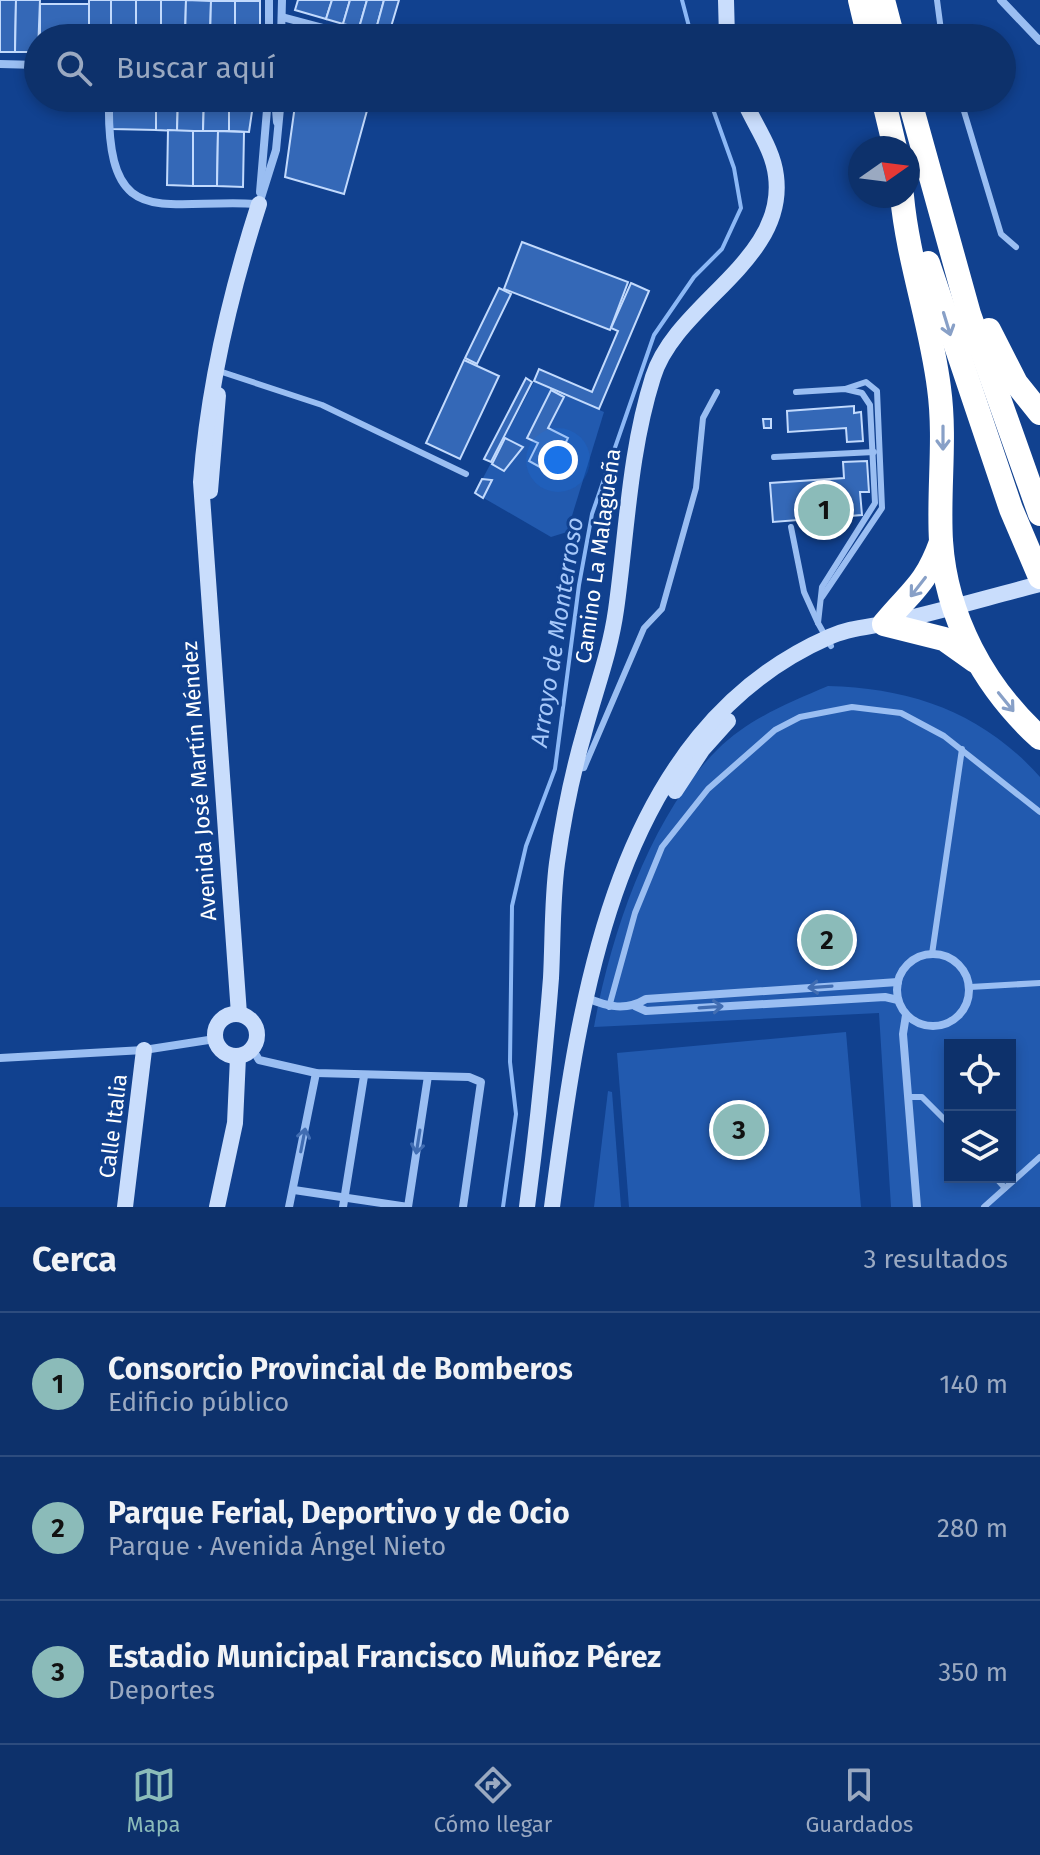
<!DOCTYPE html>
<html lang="es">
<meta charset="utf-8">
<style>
:root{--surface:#0d316b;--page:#163971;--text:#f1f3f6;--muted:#9aa9c1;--line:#2d4c7e;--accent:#8bbbb9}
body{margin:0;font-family:"Fira Sans",sans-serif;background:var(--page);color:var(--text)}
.controls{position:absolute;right:24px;bottom:24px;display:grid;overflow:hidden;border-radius:0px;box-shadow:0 4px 12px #0003}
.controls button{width:72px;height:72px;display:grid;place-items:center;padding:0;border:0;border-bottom:2px solid var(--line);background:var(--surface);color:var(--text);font:40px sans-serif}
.compass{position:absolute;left:848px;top:136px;width:72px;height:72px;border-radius:50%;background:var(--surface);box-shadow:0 4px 12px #0003;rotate:76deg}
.you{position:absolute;left:558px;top:460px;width:28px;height:28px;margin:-20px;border:6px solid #fff;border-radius:50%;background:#1a73e8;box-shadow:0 0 0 12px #1a73e833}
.badge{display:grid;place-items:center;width:52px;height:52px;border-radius:50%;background:var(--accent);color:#111;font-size:26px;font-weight:700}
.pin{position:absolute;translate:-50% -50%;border:4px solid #fff;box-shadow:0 2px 8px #0006}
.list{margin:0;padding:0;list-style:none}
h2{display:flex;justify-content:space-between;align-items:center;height:104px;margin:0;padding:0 32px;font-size:34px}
h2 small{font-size:26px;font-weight:400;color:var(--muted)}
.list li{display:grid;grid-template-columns:52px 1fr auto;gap:24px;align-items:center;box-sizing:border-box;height:144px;padding:0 32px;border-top:2px solid var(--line)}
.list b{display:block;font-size:30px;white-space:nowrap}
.list p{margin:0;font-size:26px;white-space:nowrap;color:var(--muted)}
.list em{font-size:26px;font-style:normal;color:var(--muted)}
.icon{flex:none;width:44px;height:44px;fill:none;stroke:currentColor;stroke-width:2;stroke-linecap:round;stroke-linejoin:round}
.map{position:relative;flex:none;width:1040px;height:1207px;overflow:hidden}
.search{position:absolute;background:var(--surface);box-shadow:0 4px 12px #0003;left:24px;right:24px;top:24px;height:88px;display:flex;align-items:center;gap:20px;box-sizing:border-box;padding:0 28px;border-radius:44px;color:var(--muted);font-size:30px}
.sheet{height:536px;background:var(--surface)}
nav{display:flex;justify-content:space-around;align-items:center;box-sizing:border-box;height:112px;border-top:2px solid var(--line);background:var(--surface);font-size:22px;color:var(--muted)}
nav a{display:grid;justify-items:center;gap:4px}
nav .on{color:var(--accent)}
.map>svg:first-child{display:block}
.green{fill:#225aaf;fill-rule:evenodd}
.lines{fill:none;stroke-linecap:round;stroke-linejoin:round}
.stream{stroke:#8cb8f6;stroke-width:4}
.building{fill:#3468b7;stroke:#c2dafd;stroke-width:2}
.lane{stroke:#9abef2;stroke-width:6}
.street{stroke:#9abef2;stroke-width:8}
.secondary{stroke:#c9ddfc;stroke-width:16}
.highway{stroke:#fff;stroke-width:24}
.oneway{stroke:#88a0c7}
.oneway2{stroke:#416db2}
.labels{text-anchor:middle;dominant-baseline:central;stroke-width:6;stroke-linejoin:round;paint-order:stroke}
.street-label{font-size:22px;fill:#fff;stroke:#11418f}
.water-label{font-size:24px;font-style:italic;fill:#a6c8fa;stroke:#11418f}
</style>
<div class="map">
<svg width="1040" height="1207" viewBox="0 0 1040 1207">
<rect width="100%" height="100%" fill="#11418f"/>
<g class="green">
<path d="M 534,382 L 604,412 L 567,532 L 551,537 L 475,493 Z"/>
<path d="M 828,686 C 912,688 983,713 1040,777 L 1040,1207 L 891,1207 L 879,1013 L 594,1027 C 610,937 650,816 717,750 C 748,719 788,703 828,686 ZM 950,1045 L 1010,1045 L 1010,1177 L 950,1177 Z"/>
<path d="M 846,1032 L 861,1207 L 629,1207 L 617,1053 Z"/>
<path d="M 608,1091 L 612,1092 L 621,1207 L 594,1207 Z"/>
</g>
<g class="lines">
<g class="stream">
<path d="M 682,0 L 692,38"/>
<path d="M 503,1207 L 516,1114 L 510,1062 L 512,906 L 526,846 L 555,769 L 579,585 L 592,514 L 654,335 L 694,277 L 722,249 L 741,208 L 734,168 L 709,98"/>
</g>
</g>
<g class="building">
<path d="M 0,0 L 16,0 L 15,52 L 0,52 Z"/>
<path d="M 16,0 L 40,0 L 38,52 L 15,52 Z"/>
<rect x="89" y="0" width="22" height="38"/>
<rect x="111" y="0" width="25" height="38"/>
<rect x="136" y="0" width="25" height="38"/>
<path d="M 161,0 L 186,0 L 185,38 L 161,38 Z"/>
<path d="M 186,0 L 211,1 L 210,38 L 185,38 Z"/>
<path d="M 298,0 L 332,0 L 326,19 L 295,10 Z"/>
<path d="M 332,0 L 350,0 L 343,24 L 326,19 Z"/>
<path d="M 350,0 L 367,0 L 359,28 L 343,24 Z"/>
<path d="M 367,0 L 384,0 L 375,33 L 359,28 Z"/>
<path d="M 384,0 L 399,0 L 388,37 L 375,33 Z"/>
<path d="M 211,1 L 235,1 L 235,38 L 210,38 Z"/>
<rect x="235" y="1" width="25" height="37"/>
<rect x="40" y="4" width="49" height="34"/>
<path d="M 112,98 L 156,98 L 156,130 L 112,129 Z"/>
<path d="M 156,98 L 178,98 L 177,131 L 156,130 Z"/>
<path d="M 178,98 L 204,98 L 203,131 L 177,131 Z"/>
<path d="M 204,98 L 229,98 L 229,131 L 203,131 Z"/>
<path d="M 229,98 L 254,98 L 249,132 L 229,131 Z"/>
<path d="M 296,98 L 330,98 L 368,107 L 344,194 L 285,177 Z"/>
<path d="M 168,130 L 193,131 L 193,186 L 167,185 Z"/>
<path d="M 193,131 L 218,131 L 217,186 L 193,186 Z"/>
<path d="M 218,131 L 244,132 L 243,187 L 217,186 Z"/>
<path d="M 522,242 L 628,282 L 610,330 L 504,289 Z"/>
<path d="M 631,283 L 649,291 L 599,409 L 534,381 L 539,369 L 592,392 L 618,331 L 611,328 Z"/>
<path d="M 499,288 L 511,294 L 477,364 L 465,358 Z"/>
<path d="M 464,360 L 499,376 L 460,459 L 426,443 Z"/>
<path d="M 526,378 L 532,382 L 491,462 L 484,459 Z"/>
<path d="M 551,390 L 564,397 L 548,428 L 568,438 L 551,473 L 529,461 L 538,443 L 527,438 Z"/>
<path d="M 854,406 L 854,413 L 861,412 L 863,441 L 847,442 L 846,428 L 788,432 L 787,411 Z"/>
<path d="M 763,419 L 771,419 L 771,428 L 764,428 Z"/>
<path d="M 505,438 L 523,447 L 504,471 L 492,464 Z"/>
<path d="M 867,461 L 869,492 L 860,492 L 862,515 L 773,522 L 770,483 L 844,478 L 843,462 Z"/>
<path d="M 482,479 L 492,480 L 483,498 L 475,493 Z"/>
</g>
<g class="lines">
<g class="lane">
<path d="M 937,0 L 942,38"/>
<path d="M 960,98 L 1001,234 L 1016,247"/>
<path d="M 219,371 L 322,405 L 466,474"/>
<path d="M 796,392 L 845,389 L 862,393 L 870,405 L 875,503 L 822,587 L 818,623 L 831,646"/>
<path d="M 774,457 L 874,452"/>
<path d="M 791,527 L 804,592 L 818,623"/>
<path d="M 822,597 L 882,508 L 877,391 L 866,382 L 845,389"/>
<path d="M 577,769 L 584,768 L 644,628 L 662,609 L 696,488 L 703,418 L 717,392"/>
<path d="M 932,954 L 962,749"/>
<path d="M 970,987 L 1040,983"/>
<path d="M 609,1007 L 635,913 L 662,847 L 708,789 L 775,730 L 800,717 L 852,707 L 901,713 L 944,736 L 1040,812"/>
<path d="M 908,1097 L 922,1097 L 950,1125"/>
<path d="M 995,1177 L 1005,1188"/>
<path d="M 984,1207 L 1040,1157"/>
</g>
<g class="street">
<path d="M 1001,0 L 1040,41"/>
<path d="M 282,17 L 361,38"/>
<path d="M 269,38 L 269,0"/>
<path d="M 281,38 L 282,0"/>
<path d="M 0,64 L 38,65"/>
<path d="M 109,98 C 106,235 161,198 258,204"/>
<path d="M 275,98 L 277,122"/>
<path d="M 357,98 L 370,102"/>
<path d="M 260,192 L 268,98"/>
<path d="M 259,204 L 276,150 L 281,98"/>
<circle cx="933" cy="990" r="36"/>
<path d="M 587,998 C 608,1007 626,1011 646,999 L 898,982"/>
<path d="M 635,1006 L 646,1011 L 885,997 L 898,1000"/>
<path d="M 906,1015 L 903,1034 L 917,1207"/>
<path d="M 253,1050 L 259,1060 L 316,1073 L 469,1077 L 481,1082 L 463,1207"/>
<path d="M 0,1058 L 144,1050 L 215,1039"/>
<path d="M 294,1190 L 408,1207"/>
<path d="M 289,1207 L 316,1073"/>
<path d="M 343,1207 L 364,1076"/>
<path d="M 408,1207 L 428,1076"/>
</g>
<g class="secondary">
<path d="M 726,0 L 727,38"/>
<path d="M 210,491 L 218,395"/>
<path d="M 675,791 L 702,750 L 728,721"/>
<circle cx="236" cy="1035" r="21"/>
<path d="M 239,1014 L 201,482 C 208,388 230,294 259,204"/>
<path d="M 125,1207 L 144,1050"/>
<path d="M 217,1207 L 235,1123 L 238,1057"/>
<path d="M 527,1207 C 537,1131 545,1054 551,978 C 553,940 552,901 557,863 C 563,820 572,775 584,733 C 595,691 610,653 616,610 C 627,532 629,453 653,377 C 676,303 787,261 776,176 C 773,148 753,123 743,98"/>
<path d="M 552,1207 C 579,1001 613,732 829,637 C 848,628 868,627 888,623 C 939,612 989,597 1040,584"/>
</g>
<g class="highway">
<path d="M 860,0 L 869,38"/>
<path d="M 883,0 L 893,38"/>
<path d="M 883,98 L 895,148"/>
<path d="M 909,98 L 969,314 L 1040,514"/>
<path d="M 902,196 C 908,261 931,323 939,388 C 946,439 938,490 941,541 C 946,617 984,687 1040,738"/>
<path d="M 928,263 L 1011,509 L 1040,577"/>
<path d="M 989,330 L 1016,383 L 1040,413"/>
<path d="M 941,542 C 925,586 912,590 884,624 L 944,639 L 975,661"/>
</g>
</g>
<defs><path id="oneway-shaft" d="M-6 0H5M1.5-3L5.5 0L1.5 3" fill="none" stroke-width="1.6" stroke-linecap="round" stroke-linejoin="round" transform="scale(2)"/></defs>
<g class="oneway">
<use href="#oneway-shaft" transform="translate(947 324) rotate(73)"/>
<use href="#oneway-shaft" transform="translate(943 438) rotate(90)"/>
<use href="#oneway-shaft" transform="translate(918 587) rotate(128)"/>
<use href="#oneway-shaft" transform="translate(1006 702) rotate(51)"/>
</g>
<g class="oneway2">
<use href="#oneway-shaft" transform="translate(820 987) rotate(176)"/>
<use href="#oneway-shaft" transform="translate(711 1007) rotate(-4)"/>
<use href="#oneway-shaft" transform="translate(303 1140) rotate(-79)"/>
<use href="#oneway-shaft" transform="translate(418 1142) rotate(99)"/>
</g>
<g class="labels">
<g class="street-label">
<text transform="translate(598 556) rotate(-82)">Camino La Malagueña</text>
<text transform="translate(199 781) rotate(-94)">Avenida José Martín Méndez</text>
<text transform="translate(113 1126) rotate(-83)">Calle Italia</text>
</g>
<g class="water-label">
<text transform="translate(557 632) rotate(-81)">Arroyo de Monterroso</text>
</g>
</g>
</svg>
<div class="controls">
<button><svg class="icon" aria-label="locate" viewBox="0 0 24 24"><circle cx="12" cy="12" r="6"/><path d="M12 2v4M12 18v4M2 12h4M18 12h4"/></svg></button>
<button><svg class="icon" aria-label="layers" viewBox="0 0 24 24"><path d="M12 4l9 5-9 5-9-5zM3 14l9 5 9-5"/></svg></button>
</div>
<svg class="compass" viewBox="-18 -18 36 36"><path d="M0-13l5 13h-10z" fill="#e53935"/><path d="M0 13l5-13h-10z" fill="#9aa9c1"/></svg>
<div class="you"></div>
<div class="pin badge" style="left:824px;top:510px">1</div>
<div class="pin badge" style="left:827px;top:940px">2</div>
<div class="pin badge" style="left:739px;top:1130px">3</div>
<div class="search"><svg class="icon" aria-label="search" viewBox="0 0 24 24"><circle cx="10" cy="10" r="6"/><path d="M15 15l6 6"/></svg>Buscar aquí</div>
</div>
<section class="sheet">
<h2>Cerca<small>3 resultados</small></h2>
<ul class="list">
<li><span class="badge">1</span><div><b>Consorcio Provincial de Bomberos</b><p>Edificio público</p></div><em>140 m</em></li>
<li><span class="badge">2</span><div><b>Parque Ferial, Deportivo y de Ocio</b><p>Parque · Avenida Ángel Nieto</p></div><em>280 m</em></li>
<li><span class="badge">3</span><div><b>Estadio Municipal Francisco Muñoz Pérez</b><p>Deportes</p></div><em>350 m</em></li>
</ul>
</section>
<nav>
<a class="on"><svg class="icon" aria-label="map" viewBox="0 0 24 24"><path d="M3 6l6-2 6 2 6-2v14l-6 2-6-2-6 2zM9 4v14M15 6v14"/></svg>Mapa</a>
<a><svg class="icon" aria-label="directions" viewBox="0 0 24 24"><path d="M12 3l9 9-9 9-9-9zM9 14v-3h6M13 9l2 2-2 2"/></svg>Cómo llegar</a>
<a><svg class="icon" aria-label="saved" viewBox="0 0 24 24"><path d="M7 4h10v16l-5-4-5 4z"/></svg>Guardados</a>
</nav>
